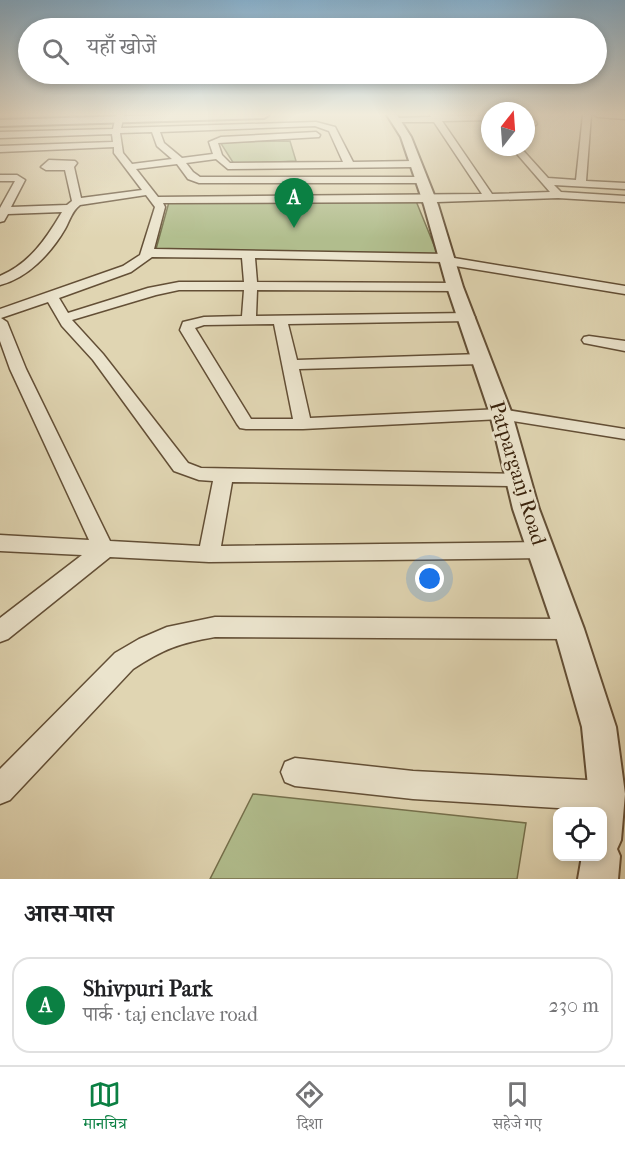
<!DOCTYPE html>
<html lang="hi">
<meta charset="utf-8">
<style>
:root{--surface:#fff;--page:#f2f2f2;--text:#202124;--muted:#757577;--line:#e0e0e0;--accent:#0b8043}
body{margin:0;font-family:"IM FELL French Canon","Noto Serif Devanagari",serif;background:var(--page);color:var(--text)}
.controls{position:absolute;right:18px;bottom:18px;display:grid;overflow:hidden;border-radius:12px;box-shadow:0 3px 9px #0003}
.controls button{width:54px;height:54px;display:grid;place-items:center;padding:0;border:0;border-bottom:2px solid var(--line);background:var(--surface);color:var(--text);font:30px sans-serif}
.compass{position:absolute;left:481px;top:102px;width:54px;height:54px;border-radius:50%;background:var(--surface);box-shadow:0 3px 9px #0003;rotate:17deg}
.you{position:absolute;left:430px;top:579px;width:21px;height:21px;margin:-15px;border:4px solid #fff;border-radius:50%;background:#1a73e8;box-shadow:0 0 0 9px #1a73e833}
.badge{display:grid;place-items:center;width:39px;height:39px;border-radius:50%;background:var(--accent);color:#fff;font-size:20px;font-weight:700}
.pin{position:absolute;translate:-50% -50px;filter:drop-shadow(0 2px 3px #0008)}
.pin::after{content:'';position:absolute;top:32px;width:21px;height:18px;background:inherit;clip-path:polygon(0 0,100% 0,50% 100%)}
.list{margin:0;padding:0;list-style:none}
h2{display:flex;justify-content:space-between;align-items:center;height:78px;margin:0;padding:0 24px;font-size:26px}
h2 small{font-size:20px;font-weight:400;color:var(--muted)}
.list li{display:grid;grid-template-columns:39px 1fr auto;gap:18px;align-items:center;box-sizing:border-box;height:96px;margin:0 12px 12px;padding:0 12px;border:2px solid var(--line);border-radius:18px}
.list b{display:block;font-size:22px;white-space:nowrap}
.list p{margin:0;font-size:20px;white-space:nowrap;color:var(--muted)}
.list em{font-size:20px;font-style:normal;color:var(--muted)}
.icon{flex:none;width:33px;height:33px;fill:none;stroke:currentColor;stroke-width:2;stroke-linecap:round;stroke-linejoin:round}
.map{position:relative;flex:none;width:625px;height:879px;overflow:hidden}
.search{position:absolute;background:var(--surface);box-shadow:0 3px 9px #0003;left:18px;right:18px;top:18px;height:66px;display:flex;align-items:center;gap:15px;box-sizing:border-box;padding:0 21px;border-radius:33px;color:var(--muted);font-size:22px}
.sheet{height:186px;background:var(--surface)}
nav{display:flex;justify-content:space-around;align-items:center;box-sizing:border-box;height:84px;border-top:2px solid var(--line);background:var(--surface);font-size:16px;color:var(--muted)}
nav a{display:grid;justify-items:center;gap:3px}
nav .on{color:var(--accent)}
.map>svg:first-child{display:block}
.green{fill:#b1bd8d;stroke:#75704c;stroke-width:1.5}
.lines{fill:none;stroke-linecap:round;stroke-linejoin:round}
.minor-casing{stroke:#634f36;stroke-width:3}
.tertiary-casing{stroke:#634f36;stroke-width:4}
.minor{fill:#ebe4cd;fill-rule:evenodd}
.tertiary{fill:#ebe4cd;fill-rule:evenodd}
.labels{text-anchor:middle;dominant-baseline:central;stroke-width:5;stroke-linejoin:round;paint-order:stroke}
.street-label{font-size:21px;fill:#39220c;stroke:#ebe4cd}
</style>
<div class="map">
<svg width="625" height="879" viewBox="0 0 625 879">
<rect width="100%" height="100%" fill="#e0d5b2"/>
<filter id="stains"><feTurbulence type="fractalNoise" baseFrequency=".00333" numOctaves="4"/><feColorMatrix values="0 0 0 0 .2 0 0 0 0 .09 0 0 0 0 .02 0 0 0 .5 -.17"/></filter>
<radialGradient id="worn" r=".72"><stop offset=".6" stop-color="#630" stop-opacity="0"/><stop offset="1" stop-color="#630" stop-opacity=".3"/></radialGradient>
<g class="green">
<path d="M 290,141 L 296,161 L 234,164 L 220,142 Z"/>
<path d="M 416,201 L 438,255 L 156,249 L 169,202 Z"/>
<path d="M 253,794 L 526,823 L 517,879 L 210,879 Z"/>
</g>
<g class="lines">
<g class="minor-casing">
<g id="minor">
<path d="M 116,115 L 124,115 L 121,128 L 316,122 L 335,127 L 353,162 L 414,161 L 419,164 L 414,167 L 228,169 L 216,159 L 186,163 L 193,172 L 200,177 L 421,177 L 426,180 L 421,183 L 199,183 L 188,179 L 177,164 L 136,169 L 158,197 L 482,194 L 434,122 L 395,122 L 391,120 L 395,118 L 431,117 L 430,115 L 490,116 L 490,120 L 442,121 L 492,194 L 550,192 L 511,147 L 520,147 L 548,178 L 576,180 L 583,115 L 591,115 L 586,181 L 625,183 L 625,189 L 554,185 L 561,192 L 625,196 L 625,202 L 558,198 L 437,202 L 163,203 L 165,207 L 154,249 L 448,254 L 454,258 L 625,286 L 625,294 L 449,265 L 443,262 L 255,258 L 257,282 L 455,283 L 462,287 L 455,291 L 257,290 L 256,316 L 468,313 L 475,317 L 468,321 L 288,324 L 297,360 L 481,354 L 489,359 L 481,364 L 299,369 L 310,418 L 501,409 L 625,429 L 625,439 L 501,419 L 303,429 L 246,429 L 240,428 L 237,424 L 180,330 L 183,322 L 204,317 L 242,316 L 244,290 L 179,290 L 156,295 L 72,320 L 103,354 L 188,463 L 201,468 L 518,474 L 525,476 L 528,480 L 525,484 L 518,486 L 232,482 L 221,546 L 542,542 L 550,544 L 553,550 L 550,556 L 542,558 L 209,562 L 110,557 L 8,639 L 0,642 L 0,618 L 82,555 L 0,551 L 0,535 L 89,540 L 10,369 L 0,341 L 0,309 L 123,266 L 140,255 L 155,207 L 146,195 L 80,205 C 72,211 70,220 65,229 C 51,253 28,278 0,285 L 0,276 C 30,263 46,239 62,212 L 8,214 L 4,221 L 0,222 L 0,208 L 15,181 L 0,181 L 0,175 L 17,175 L 25,180 L 11,207 L 67,205 L 72,201 L 65,170 L 46,170 L 41,167 L 49,160 L 75,161 L 77,163 L 74,167 L 81,198 L 142,190 L 114,153 L 114,147 L 0,152 L 0,146 L 113,142 L 112,134 L 0,138 L 0,132 L 113,129 ZM 315,126 L 329,131 L 343,162 L 230,163 L 222,155 L 218,143 L 319,137 L 320,135 L 316,132 L 221,137 L 209,142 L 213,154 L 182,158 L 164,143 L 160,132 ZM 152,132 L 157,146 L 172,159 L 132,164 L 123,153 L 120,133 ZM 152,257 L 242,258 L 244,282 L 179,282 L 148,288 L 68,313 L 59,298 L 131,272 ZM 48,302 L 62,326 L 93,360 L 174,471 L 199,480 L 213,481 L 200,546 L 110,541 L 26,369 L 7,322 L 1,318 ZM 274,324 L 293,419 L 251,419 L 195,328 L 204,325 Z"/>
<path d="M 526,115 L 532,115 L 537,124 L 526,131 L 526,125 L 529,123 Z"/>
<path d="M 594,115 L 625,115 L 625,119 L 598,117 Z"/>
<path d="M 589,336 L 625,341 L 625,351 L 584,343 L 582,340 L 584,337 Z"/>
<path d="M 215,617 L 569,619 L 577,622 L 581,629 L 577,636 L 569,639 L 215,637 C 180,643 163,649 133,669 L 10,800 L 0,804 L 0,769 L 115,653 L 139,639 L 167,627 Z"/>
<path d="M 295,758 L 413,771 L 607,781 L 617,786 L 622,796 L 617,806 L 607,811 L 413,799 L 295,786 L 285,782 L 281,772 L 285,762 Z"/>
</g>
</g>
<g class="tertiary-casing">
<g id="tertiary">
<path d="M 161,115 L 269,115 L 264,118 L 0,126 L 0,120 Z"/>
<path d="M 387,115 L 397,115 L 411,137 L 438,205 L 463,287 L 512,414 L 539,509 L 584,629 L 616,727 L 625,794 L 621,840 L 617,849 L 620,856 L 618,879 L 578,879 L 582,856 L 602,856 L 602,812 L 587,812 L 589,796 L 582,727 L 554,629 L 513,509 L 490,414 L 447,287 L 424,205 L 401,137 Z"/>
</g>
</g>
<use href="#minor" class="minor"/>
<use href="#tertiary" class="tertiary"/>
</g>
<linearGradient id="sky" x2="0" y2="1"><stop stop-color="#88b5d5"/><stop offset="0.48" stop-color="#f1ecdc"/><stop offset="1" stop-color="#f1ecdc" stop-opacity="0"/></linearGradient>
<rect width="625" height="238" fill="url(#sky)"/>
<g class="labels">
<g class="street-label">
<text transform="translate(518 473) rotate(73)">Patparganj Road</text>
</g>
</g>
<rect width="100%" height="100%" filter="url(#stains)"/>
<rect width="100%" height="100%" fill="url(#worn)"/>
</svg>
<div class="controls">
<button><svg class="icon" aria-label="locate" viewBox="0 0 24 24"><circle cx="12" cy="12" r="6"/><path d="M12 2v4M12 18v4M2 12h4M18 12h4"/></svg></button>
</div>
<svg class="compass" viewBox="-18 -18 36 36"><path d="M0-13l5 13h-10z" fill="#e53935"/><path d="M0 13l5-13h-10z" fill="#757577"/></svg>
<div class="you"></div>
<div class="pin badge" style="left:294px;top:228px">A</div>
<div class="search"><svg class="icon" aria-label="search" viewBox="0 0 24 24"><circle cx="10" cy="10" r="6"/><path d="M15 15l6 6"/></svg>यहाँ खोजें</div>
</div>
<section class="sheet">
<h2>आस-पास<small></small></h2>
<ul class="list">
<li><span class="badge">A</span><div><b>Shivpuri Park</b><p>पार्क · taj enclave road</p></div><em>230 m</em></li>
</ul>
</section>
<nav>
<a class="on"><svg class="icon" aria-label="map" viewBox="0 0 24 24"><path d="M3 6l6-2 6 2 6-2v14l-6 2-6-2-6 2zM9 4v14M15 6v14"/></svg>मानचित्र</a>
<a><svg class="icon" aria-label="directions" viewBox="0 0 24 24"><path d="M12 3l9 9-9 9-9-9zM9 14v-3h6M13 9l2 2-2 2"/></svg>दिशा</a>
<a><svg class="icon" aria-label="saved" viewBox="0 0 24 24"><path d="M7 4h10v16l-5-4-5 4z"/></svg>सहेजे गए</a>
</nav>
